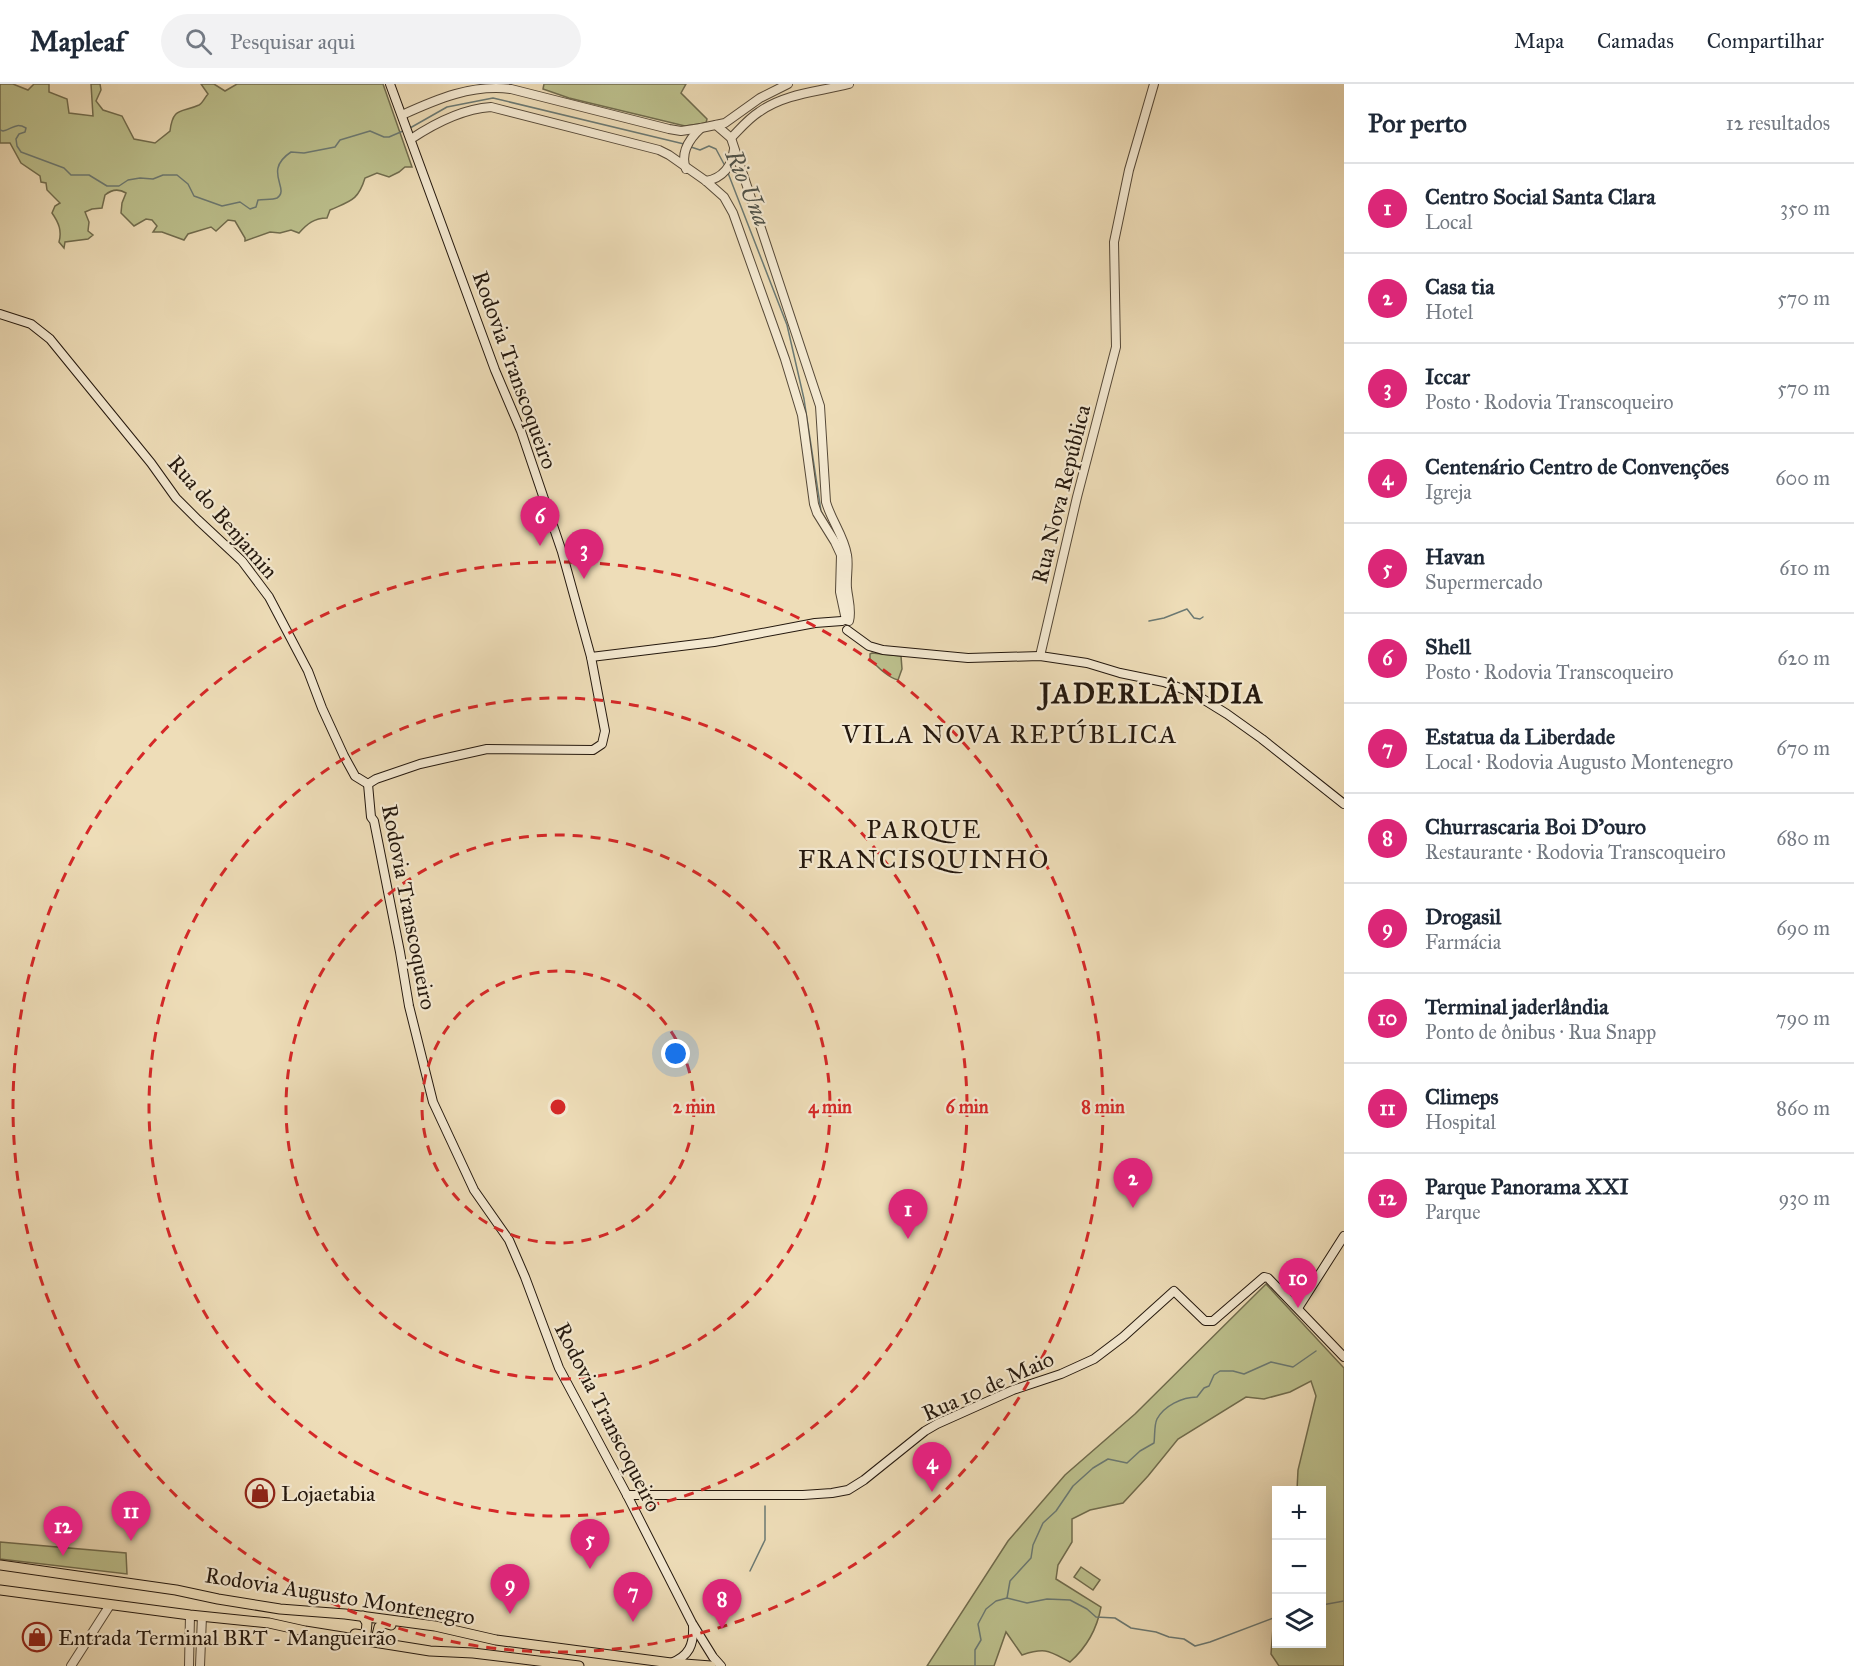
<!DOCTYPE html>
<html lang="pt">
<meta charset="utf-8">
<style>
:root{--surface:#fff;--page:#f2f2f3;--text:#1f2937;--muted:#747a83;--line:#e0e1e3;--accent:#db2777}
body{margin:0;font-family:"IM FELL Great Primer",serif;background:var(--page);color:var(--text)}
.controls{position:absolute;right:18px;bottom:18px;display:grid;overflow:hidden;border-radius:0px;box-shadow:0 6px 24px #0002}
.controls button{width:54px;height:54px;display:grid;place-items:center;padding:0;border:0;border-bottom:2px solid var(--line);background:var(--surface);color:var(--text);font:30px sans-serif}
.you{position:absolute;left:676px;top:970px;width:21px;height:21px;margin:-15px;border:4px solid #fff;border-radius:50%;background:#1a73e8;box-shadow:0 0 0 9px #1a73e833}
.badge{display:grid;place-items:center;width:39px;height:39px;border-radius:50%;background:var(--accent);color:#fff;font-size:20px;font-weight:700}
.pin{position:absolute;translate:-50% -50px;filter:drop-shadow(0 2px 3px #0008)}
.pin::after{content:'';position:absolute;top:32px;width:21px;height:18px;background:inherit;clip-path:polygon(0 0,100% 0,50% 100%)}
.list{margin:0;padding:0;list-style:none}
h2{display:flex;justify-content:space-between;align-items:center;height:78px;margin:0;padding:0 24px;font-size:26px}
h2 small{font-size:20px;font-weight:400;color:var(--muted)}
.list li{display:grid;grid-template-columns:39px 1fr auto;gap:18px;align-items:center;box-sizing:border-box;height:90px;padding:0 24px;border-top:2px solid var(--line)}
.list b{display:block;font-size:22px;white-space:nowrap}
.list p{margin:0;font-size:20px;white-space:nowrap;color:var(--muted)}
.list em{font-size:20px;font-style:normal;color:var(--muted)}
.icon{flex:none;width:33px;height:33px;fill:none;stroke:currentColor;stroke-width:2;stroke-linecap:round;stroke-linejoin:round}
.map{position:relative;flex:none;width:1344px;height:1582px;overflow:hidden}
header{display:flex;align-items:center;gap:36px;box-sizing:border-box;height:84px;padding:0 30px;background:var(--surface);border-bottom:2px solid var(--line)}
header strong{font-size:28px}
nav{display:flex;gap:33px;margin-inline-start:auto;font-size:21px}
.search{width:420px;height:54px;background:var(--page);display:flex;align-items:center;gap:15px;box-sizing:border-box;padding:0 21px;border-radius:33px;color:var(--muted);font-size:22px}
main{display:flex}
aside{flex:1;background:var(--surface)}
.map>svg:first-child{display:block}
.green{fill:#bcc08d;stroke:#706c4e;stroke-width:1.5}
.lines{fill:none;stroke-linecap:round;stroke-linejoin:round}
.stream{stroke:#6b7973;stroke-width:1.5}
.tertiary-casing{stroke:#564938;stroke-width:10}
.secondary-casing{stroke:#24180e;stroke-width:10}
.primary-casing{stroke:#24180e;stroke-width:11}
.tertiary{stroke:#f4e9d1;stroke-width:8}
.secondary{stroke:#f4e9d1;stroke-width:8}
.primary{stroke:#eeddb8;stroke-width:9}
.ring{fill:none;stroke:#d62828;stroke-width:3;stroke-dasharray:10 8}
.labels{text-anchor:middle;dominant-baseline:central;stroke-width:4.5;stroke-linejoin:round;paint-order:stroke}
.street-label{font-size:22px;fill:#24180e;stroke:#f4e9d1}
.poi-label{font-size:22px;fill:#24180e;stroke:#f4e9d1;text-anchor:start}
.water-label{font-size:24px;font-style:italic;fill:#4e5149;stroke:#f4e9d1}
.quarter-label{font-size:26px;letter-spacing:1.5px;fill:#24180e;stroke:#f4e9d1}
.district-label{font-size:28px;font-weight:bold;letter-spacing:1.5px;fill:#24180e;stroke:#f4e9d1}
.centre{fill:#d62828;stroke:#f4e9d1;stroke-width:3}
.ring-label{font-size:18px;text-anchor:middle;font-weight:bold;fill:#d62828;stroke:#f4e9d1;stroke-width:4.5;stroke-linejoin:round;paint-order:stroke}
</style>
<header>
<strong>Mapleaf</strong>
<div class="search"><svg class="icon" aria-label="search" viewBox="0 0 24 24"><circle cx="10" cy="10" r="6"/><path d="M15 15l6 6"/></svg>Pesquisar aqui</div>
<nav><a>Mapa</a><a>Camadas</a><a>Compartilhar</a></nav>
</header>
<main>
<div class="map">
<svg width="1344" height="1582" viewBox="0 0 1344 1582">
<rect width="100%" height="100%" fill="#eeddb8"/>
<filter id="stains"><feTurbulence type="fractalNoise" baseFrequency=".00333" numOctaves="4"/><feColorMatrix values="0 0 0 0 .2 0 0 0 0 .09 0 0 0 0 .02 0 0 0 .5 -.17"/></filter>
<radialGradient id="worn" r=".72"><stop offset=".6" stop-color="#630" stop-opacity="0"/><stop offset="1" stop-color="#630" stop-opacity=".3"/></radialGradient>
<g class="green">
<path d="M 0,0 L 13,0 L 28,6 L 34,0 L 49,0 L 49,8 L 67,15 L 69,29 L 93,32 L 91,0 L 100,0 L 101,6 L 96,17 L 103,26 L 122,32 L 134,55 L 155,59 L 170,47 C 173,22 182,29 199,21 C 203,19 205,13 208,10 L 201,0 L 214,0 L 225,7 L 237,0 L 383,0 L 412,83 L 405,83 L 399,88 L 389,93 L 377,89 L 365,94 C 358,117 350,117 330,126 L 327,134 C 314,134 307,140 299,149 L 291,146 L 280,149 L 270,148 L 245,157 L 245,154 L 235,137 L 228,136 L 216,147 L 211,143 L 188,150 L 184,156 L 162,148 L 153,148 L 157,142 L 152,136 L 146,135 L 134,142 L 121,129 L 122,119 L 126,109 C 118,104 111,106 105,111 L 102,124 L 92,125 L 85,128 L 89,138 L 88,147 L 93,151 L 88,155 L 65,158 L 64,164 L 59,158 C 62,147 59,139 52,129 L 55,122 L 60,119 L 47,106 L 46,99 L 41,98 L 40,92 L 21,79 L 10,59 L 0,59 Z"/>
<path d="M 544,0 L 686,0 L 681,9 L 707,35 L 706,39 L 685,42 L 569,14 L 543,5 Z"/>
<path d="M 872,569 L 901,572 L 902,585 L 898,596 C 887,593 878,583 870,575 L 870,570 Z"/>
<path d="M 1266,1200 L 1344,1284 L 1344,1582 L 1279,1582 L 1271,1570 L 1276,1504 L 1276,1560 L 1322,1560 L 1322,1406 L 1297,1406 L 1298,1386 L 1316,1312 L 1311,1297 L 1290,1308 L 1264,1315 L 1246,1313 L 1178,1355 L 1148,1392 L 1123,1419 L 1090,1426 L 1072,1435 L 1072,1458 L 1058,1481 L 1056,1495 L 1101,1523 C 1097,1545 1087,1563 1070,1578 C 1049,1567 1046,1563 1022,1571 L 1006,1548 L 994,1582 L 927,1582 L 1008,1457 L 1065,1391 L 1135,1330 Z"/>
<path d="M 0,1458 L 126,1469 L 127,1490 L 0,1475 Z"/>
<path d="M 1081,1483 L 1100,1496 L 1093,1506 L 1074,1493 Z"/>
</g>
<g class="lines">
<g class="stream">
<path d="M 410,44 L 447,23 L 493,14 L 684,60"/>
<path d="M 0,46 L 3,47 C 13,45 15,38 26,44 L 25,48 L 19,50 L 16,55 L 17,62 L 21,68 L 64,84 L 71,91 L 89,91 L 107,102 L 119,102 L 128,96 L 140,94 L 153,95 L 163,91 L 177,91 L 188,100 L 194,112 L 222,122 L 240,118 L 250,125 L 256,123 L 258,116 C 263,115 273,116 277,114 C 291,105 262,87 291,68 L 304,69 L 335,63 L 340,56 L 370,47 L 384,53 L 389,53 L 403,47"/>
<path d="M 691,63 L 700,66 L 709,62 L 716,65 L 725,82"/>
<path d="M 728,89 L 787,241 L 804,315 L 821,427 L 830,443"/>
<path d="M 1149,537 L 1164,534 L 1187,525 L 1194,534 L 1200,535 L 1203,533"/>
<path d="M 750,1487 L 765,1456 L 765,1422"/>
<path d="M 1007,1514 L 1010,1497 L 1031,1474 L 1033,1461 L 1043,1439 L 1056,1427 L 1073,1402 L 1093,1384 L 1108,1375 L 1127,1379 L 1140,1367 L 1154,1359 C 1155,1352 1154,1341 1157,1335 C 1164,1322 1182,1313 1197,1313 L 1204,1304 L 1209,1302 L 1214,1291 L 1220,1287 L 1233,1287 L 1244,1290 L 1271,1278 L 1293,1283 L 1316,1267"/>
<path d="M 1322,1521 L 1344,1517"/>
<path d="M 975,1582 L 975,1566 L 981,1556 L 978,1540 L 986,1525 L 996,1517 L 1007,1514 L 1027,1519 L 1047,1515 L 1070,1516 L 1087,1525 L 1096,1533 L 1115,1534 L 1131,1544 L 1156,1548 L 1169,1553 L 1184,1555 L 1195,1562 L 1210,1558 L 1276,1533"/>
</g>
<g class="tertiary-casing">
<g id="tertiary">
<path d="M 402,31 C 437,15 472,0 511,5 L 669,45 L 681,47 L 701,44 L 725,39 L 760,14 L 788,0"/>
<path d="M 716,41 L 731,54 L 820,322 L 826,418 C 831,436 844,452 847,471 C 849,482 846,493 847,504 C 848,515 852,526 849,537"/>
<path d="M 731,54 C 740,45 748,35 759,28 C 786,9 818,8 849,0"/>
<path d="M 411,55 C 435,39 462,25 491,23 L 659,66 L 669,71 L 706,97 L 724,113 L 733,129 L 785,275 L 802,331 L 814,420 L 817,429 L 835,458 L 841,471 L 840,508 L 846,536"/>
<path d="M 686,85 C 680,69 689,55 701,44"/>
<path d="M 706,97 C 723,94 732,82 734,65"/>
<path d="M 1040,572 L 1077,413 L 1116,263 L 1114,158 L 1129,86 L 1154,0"/>
<path d="M 71,1582 L 110,1521"/>
<path d="M 189,1582 L 190,1531"/>
<path d="M 200,1582 L 202,1532"/>
</g>
</g>
<g class="secondary-casing">
<g id="secondary">
<path d="M 0,230 L 31,240 L 50,255 L 151,379 L 176,414 L 198,436 L 242,477 L 269,513 L 308,587 L 322,624 L 344,672 L 355,692 L 368,700"/>
<path d="M 847,546 L 869,562 L 883,566 L 968,574 L 1040,572 L 1087,579 L 1120,589 L 1164,598 L 1193,609 L 1227,630 L 1262,655 L 1344,720"/>
<path d="M 591,573 L 714,558 L 815,539 L 842,537"/>
<path d="M 368,700 L 371,733 L 374,737 L 400,868 L 409,922 L 433,1018 L 474,1106 L 509,1156 L 525,1193 L 559,1284 L 627,1411 L 692,1539 L 713,1573 L 721,1582"/>
<path d="M 368,700 L 376,695 L 420,680 L 487,665 L 593,666 L 602,660 L 605,647 L 591,573 L 562,468 L 521,347 L 495,286 L 390,0"/>
<path d="M 1298,1224 L 1344,1152"/>
<path d="M 627,1411 L 803,1411 L 832,1409 L 848,1406 L 864,1396 L 925,1347 L 937,1340 L 1013,1306 L 1061,1290 L 1094,1275 L 1123,1253 L 1174,1207 L 1205,1237 L 1213,1237 L 1264,1193 L 1268,1194 L 1344,1273"/>
<path d="M 671,1579 C 689,1572 694,1561 693,1542"/>
</g>
</g>
<g class="primary-casing">
<g id="primary">
<path d="M 0,1481 L 176,1506 L 218,1515 L 280,1525 L 345,1530 L 435,1542 L 496,1556 L 671,1579 L 711,1582"/>
<path d="M 0,1506 L 190,1531 L 269,1539 L 305,1547 L 430,1567 L 473,1569 L 579,1582"/>
<path d="M 355,1550 L 362,1551 L 366,1549 L 367,1539 L 363,1532"/>
<path d="M 382,1559 L 377,1551 L 379,1543 L 384,1539 L 391,1541"/>
</g>
</g>
<use href="#tertiary" class="tertiary"/>
<use href="#secondary" class="secondary"/>
<use href="#primary" class="primary"/>
</g>
<g class="ring">
<circle cx="558" cy="1023" r="136"/>
<circle cx="558" cy="1023" r="272"/>
<circle cx="558" cy="1023" r="409"/>
<circle cx="558" cy="1023" r="545"/>
</g>
<defs>
<g id="shop-ring" transform="scale(1.5)"><circle r="9.5" fill="#f4e9d1" stroke="#8f2418" stroke-width="1.5"/><path d="M-5-2.5h2.3a2.7 3.5 0 0 1 5.4 0H5L5.5 6h-11ZM-1.5-2.5h3a1.5 2.3 0 0 0-3 0Z" fill="#8f2418"/></g>
</defs>
<g fill-rule="evenodd">
<use href="#shop-ring" x="260" y="1409"/>
<use href="#shop-ring" x="37" y="1553"/>
</g>
<g class="labels">
<g class="street-label">
<text transform="translate(515 286) rotate(70)">Rodovia Transcoqueiro</text>
<text transform="translate(1061 410) rotate(-76)">Rua Nova República</text>
<text transform="translate(223 433) rotate(49)">Rua do Benjamin</text>
<text transform="translate(409 823) rotate(79)">Rodovia Transcoqueiro</text>
<text transform="translate(988 1302) rotate(-24)">Rua 10 de Maio</text>
<text transform="translate(608 1333) rotate(63)">Rodovia Transcoqueiro</text>
<text transform="translate(340 1512) rotate(9)">Rodovia Augusto Montenegro</text>
</g>
<g class="poi-label">
<text x="281" y="1409">Lojaetabia</text>
<text x="58" y="1553">Entrada Terminal BRT - Mangueirão</text>
</g>
<g class="water-label">
<text transform="translate(748 104) rotate(67)">Rio Una</text>
</g>
<g class="quarter-label">
<text x="1010" y="650">VILA NOVA REPÚBLICA</text>
<text x="924" y="745">PARQUE<tspan x="924" dy="30">FRANCISQUINHO</tspan></text>
</g>
<g class="district-label">
<text x="1152" y="609">JADERLÂNDIA</text>
</g>
</g>
<circle cx="558" cy="1023" r="9" class="centre"/>
<g class="ring-label">
<text x="694" y="1029">2 min</text>
<text x="830" y="1029">4 min</text>
<text x="967" y="1029">6 min</text>
<text x="1103" y="1029">8 min</text>
</g>
<rect width="100%" height="100%" filter="url(#stains)"/>
<rect width="100%" height="100%" fill="url(#worn)"/>
</svg>
<div class="controls">
<button>+</button>
<button>−</button>
<button><svg class="icon" aria-label="layers" viewBox="0 0 24 24"><path d="M12 4l9 5-9 5-9-5zM3 14l9 5 9-5"/></svg></button>
</div>
<div class="you"></div>
<div class="pin badge" style="left:908px;top:1155px">1</div>
<div class="pin badge" style="left:1133px;top:1124px">2</div>
<div class="pin badge" style="left:584px;top:495px">3</div>
<div class="pin badge" style="left:932px;top:1408px">4</div>
<div class="pin badge" style="left:590px;top:1485px">5</div>
<div class="pin badge" style="left:540px;top:462px">6</div>
<div class="pin badge" style="left:633px;top:1538px">7</div>
<div class="pin badge" style="left:722px;top:1545px">8</div>
<div class="pin badge" style="left:510px;top:1530px">9</div>
<div class="pin badge" style="left:1298px;top:1224px">10</div>
<div class="pin badge" style="left:131px;top:1457px">11</div>
<div class="pin badge" style="left:63px;top:1472px">12</div>
</div>
<aside>
<h2>Por perto<small>12 resultados</small></h2>
<ul class="list">
<li><span class="badge">1</span><div><b>Centro Social Santa Clara</b><p>Local</p></div><em>350 m</em></li>
<li><span class="badge">2</span><div><b>Casa tia</b><p>Hotel</p></div><em>570 m</em></li>
<li><span class="badge">3</span><div><b>Iccar</b><p>Posto · Rodovia Transcoqueiro</p></div><em>570 m</em></li>
<li><span class="badge">4</span><div><b>Centenário Centro de Convenções</b><p>Igreja</p></div><em>600 m</em></li>
<li><span class="badge">5</span><div><b>Havan</b><p>Supermercado</p></div><em>610 m</em></li>
<li><span class="badge">6</span><div><b>Shell</b><p>Posto · Rodovia Transcoqueiro</p></div><em>620 m</em></li>
<li><span class="badge">7</span><div><b>Estatua da Liberdade</b><p>Local · Rodovia Augusto Montenegro</p></div><em>670 m</em></li>
<li><span class="badge">8</span><div><b>Churrascaria Boi D'ouro</b><p>Restaurante · Rodovia Transcoqueiro</p></div><em>680 m</em></li>
<li><span class="badge">9</span><div><b>Drogasil</b><p>Farmácia</p></div><em>690 m</em></li>
<li><span class="badge">10</span><div><b>Terminal jaderlândia</b><p>Ponto de ônibus · Rua Snapp</p></div><em>790 m</em></li>
<li><span class="badge">11</span><div><b>Climeps</b><p>Hospital</p></div><em>860 m</em></li>
<li><span class="badge">12</span><div><b>Parque Panorama XXI</b><p>Parque</p></div><em>930 m</em></li>
</ul>
</aside>
</main>
